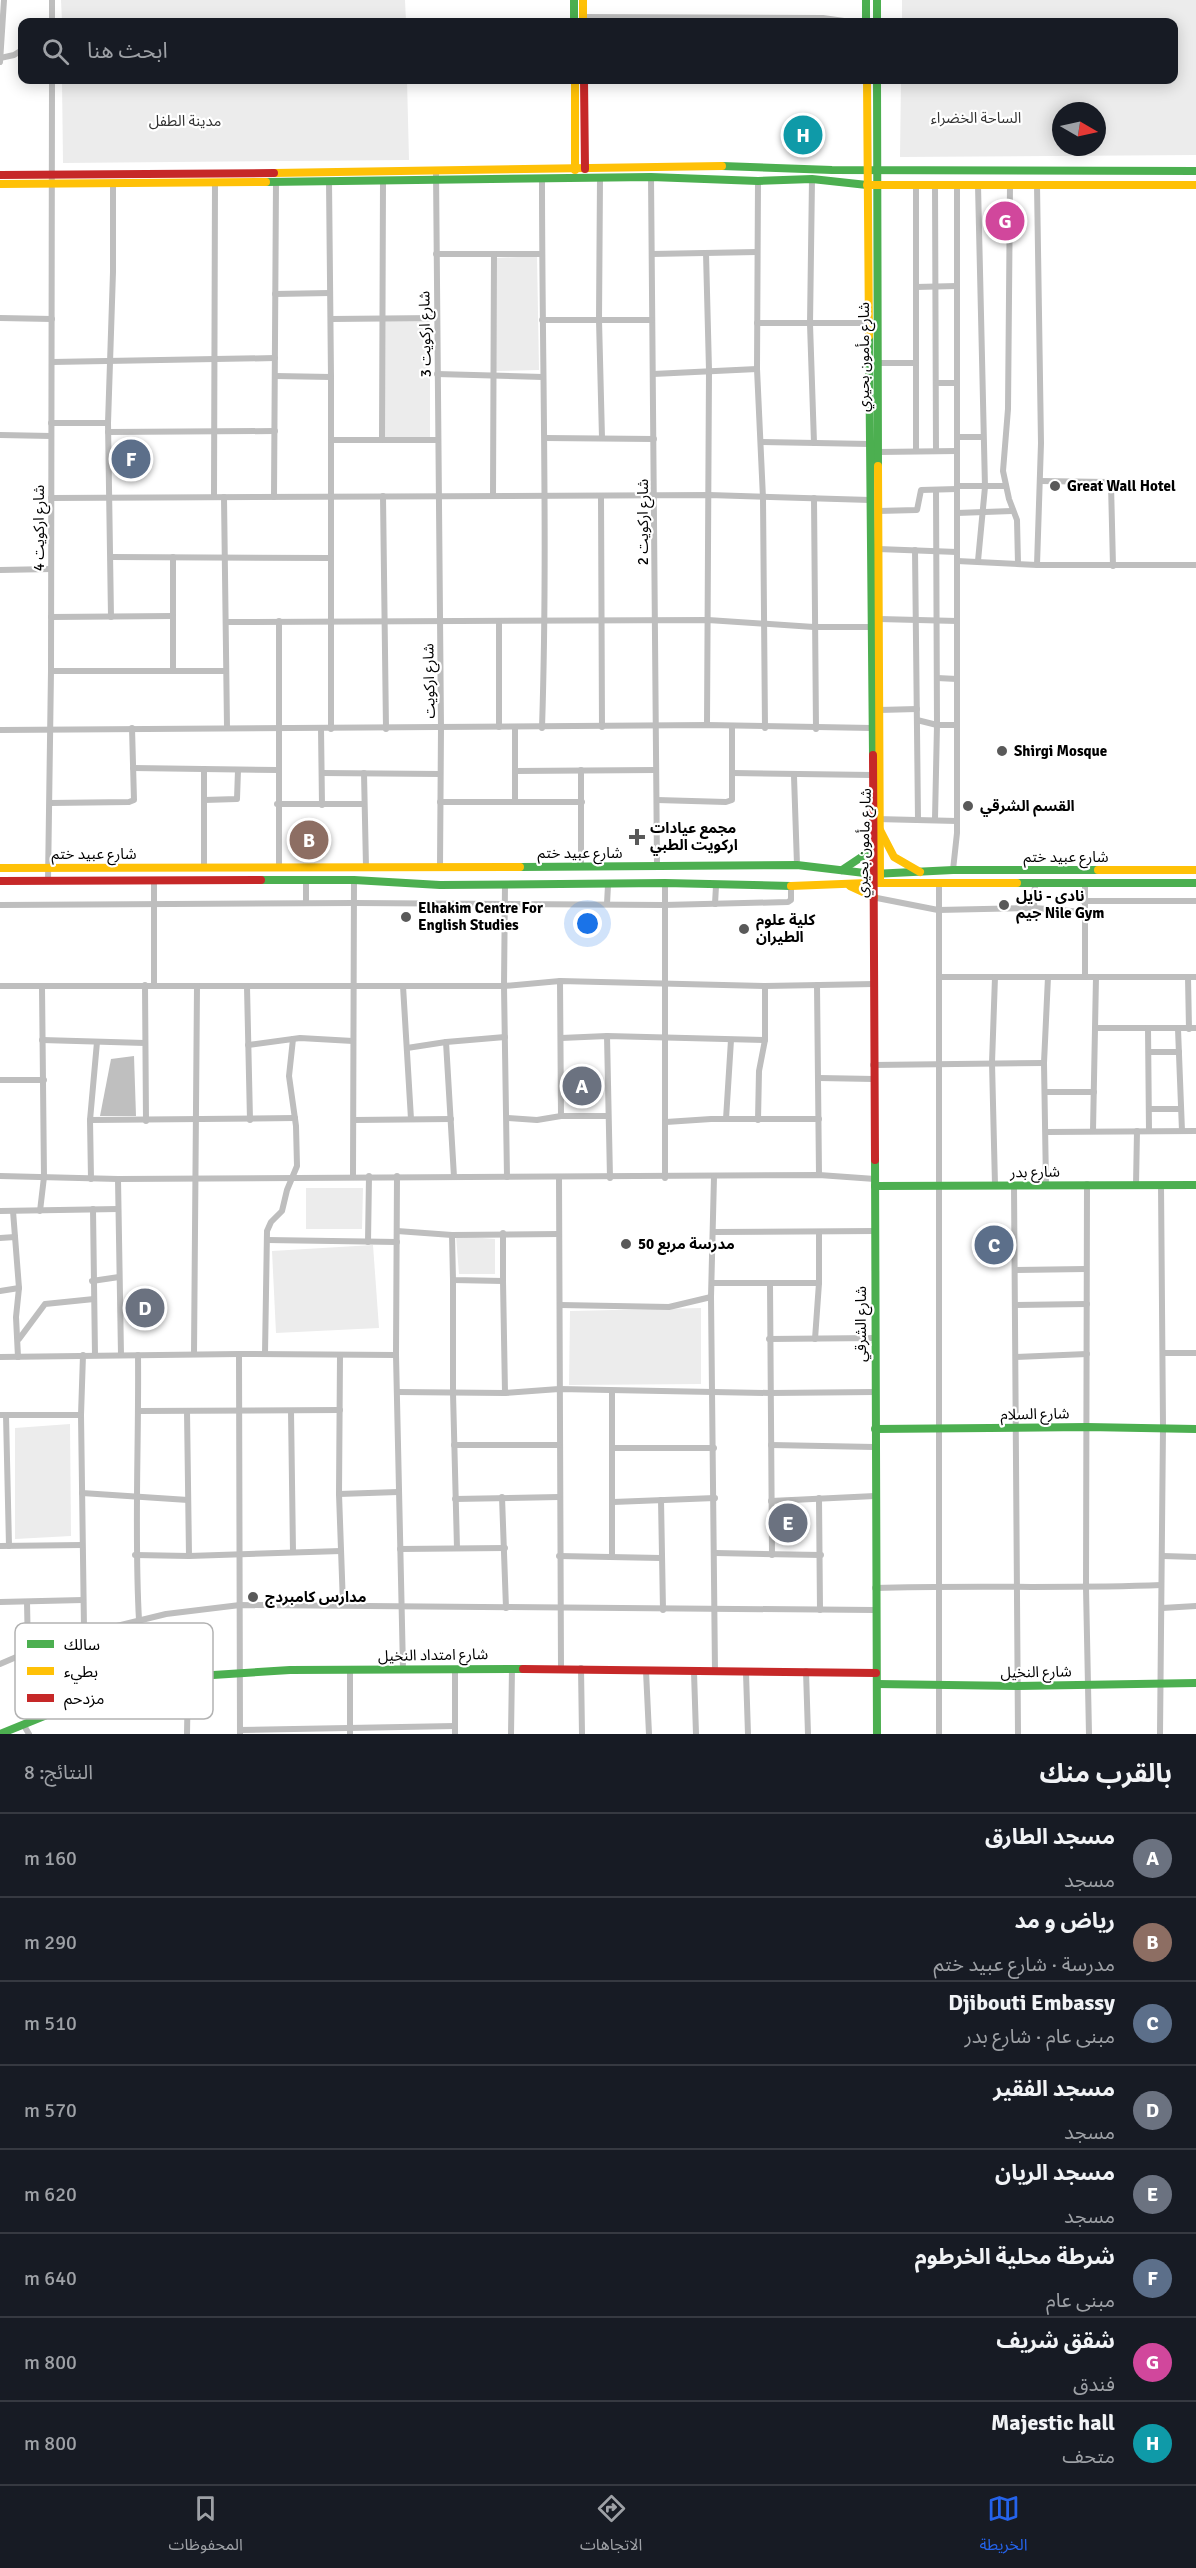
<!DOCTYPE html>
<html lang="ar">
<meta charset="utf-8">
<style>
:root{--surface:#171b24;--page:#20242c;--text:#f1f3f6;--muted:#9ea1a6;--line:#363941;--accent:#2563eb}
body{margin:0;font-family:Signika,"Noto Sans Arabic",sans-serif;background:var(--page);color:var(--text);direction:rtl}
.compass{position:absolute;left:1052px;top:102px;width:54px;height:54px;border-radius:50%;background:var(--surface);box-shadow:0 3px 15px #0003;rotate:99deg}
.you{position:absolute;left:588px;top:924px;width:21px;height:21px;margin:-15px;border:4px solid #fff;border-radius:50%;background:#1a73e8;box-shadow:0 0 0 9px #1a73e833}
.badge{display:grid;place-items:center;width:39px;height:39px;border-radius:50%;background:var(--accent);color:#fff;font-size:20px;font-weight:700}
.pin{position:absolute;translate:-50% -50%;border:3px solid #fff;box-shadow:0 2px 6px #0006}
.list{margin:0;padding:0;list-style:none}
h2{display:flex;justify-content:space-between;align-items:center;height:78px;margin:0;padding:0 24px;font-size:26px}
h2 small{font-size:20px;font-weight:400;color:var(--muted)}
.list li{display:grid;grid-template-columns:39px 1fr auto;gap:18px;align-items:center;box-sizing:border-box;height:84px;padding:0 24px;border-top:2px solid var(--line)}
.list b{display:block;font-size:22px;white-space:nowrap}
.list p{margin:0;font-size:20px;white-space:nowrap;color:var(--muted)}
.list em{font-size:20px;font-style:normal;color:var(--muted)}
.icon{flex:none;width:33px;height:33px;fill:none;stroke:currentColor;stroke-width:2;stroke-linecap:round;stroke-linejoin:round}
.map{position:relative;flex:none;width:1196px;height:1734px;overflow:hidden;direction:ltr}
.search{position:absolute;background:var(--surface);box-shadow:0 3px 15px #0003;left:18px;right:18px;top:18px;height:66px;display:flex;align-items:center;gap:15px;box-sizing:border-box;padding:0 21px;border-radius:12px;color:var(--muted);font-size:22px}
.sheet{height:750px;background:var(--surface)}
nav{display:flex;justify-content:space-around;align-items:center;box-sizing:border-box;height:84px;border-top:2px solid var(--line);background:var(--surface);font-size:16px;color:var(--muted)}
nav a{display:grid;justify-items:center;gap:3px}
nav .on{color:var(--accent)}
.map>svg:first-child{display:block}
.green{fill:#ececec;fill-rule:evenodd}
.water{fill:#bfbfbf}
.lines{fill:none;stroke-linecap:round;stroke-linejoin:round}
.street{stroke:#bebebe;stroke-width:6}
.fast{stroke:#4caf50;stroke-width:8}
.slow{stroke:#ffc107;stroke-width:8}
.jam{stroke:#c62828;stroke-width:8}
.poi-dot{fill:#595959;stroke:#fff;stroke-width:2}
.labels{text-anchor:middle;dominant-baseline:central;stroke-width:4.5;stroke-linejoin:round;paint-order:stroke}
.park-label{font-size:15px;fill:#333;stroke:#fff}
.street-label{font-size:15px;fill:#000;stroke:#fff}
.poi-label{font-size:15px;font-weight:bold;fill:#000;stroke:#fff;text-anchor:start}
.key{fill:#fff;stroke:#b2b2b2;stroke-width:1.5}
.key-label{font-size:16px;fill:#000}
</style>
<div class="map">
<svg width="1196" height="1734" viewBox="0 0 1196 1734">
<rect width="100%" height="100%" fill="#fff"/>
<g class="green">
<path d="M 61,0 L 405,0 L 406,22 L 62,22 Z"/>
<path d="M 902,0 L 1196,0 L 1196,155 L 900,157 L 901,80 L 1174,80 L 1174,22 L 902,22 ZM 1061,111 L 1097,111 L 1097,147 L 1061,147 Z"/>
<path d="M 62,80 L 407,80 L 409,160 L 63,163 Z"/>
<path d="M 537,256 L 539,370 L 496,371 L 496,258 Z"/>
<rect x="384" y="321" width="46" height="118"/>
<path d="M 306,1188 L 363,1188 L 362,1229 L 306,1229 Z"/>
<path d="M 456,1236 L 495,1239 L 495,1274 L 459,1274 Z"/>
<path d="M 373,1245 L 379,1328 L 276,1333 L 272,1251 Z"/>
<path d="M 701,1308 L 701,1384 L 569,1385 L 570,1311 Z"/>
<path d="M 70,1424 L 71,1536 L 15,1539 L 15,1428 Z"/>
</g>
<path class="water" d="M 134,1056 L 136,1116 L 100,1116 L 111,1059 Z"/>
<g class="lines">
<g class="street">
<path d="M 583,17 L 823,18 L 851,22"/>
<path d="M 52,22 L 52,0"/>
<path d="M 0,58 L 14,55 L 22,50"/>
<path d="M 0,62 L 4,0"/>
<path d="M 436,171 L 441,728 L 440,867"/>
<path d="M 651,177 L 657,866"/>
<path d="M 600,178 L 599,320 L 602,438"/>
<path d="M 812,179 L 810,324 L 814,443"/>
<path d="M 329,181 L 331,377 L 331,729"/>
<path d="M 758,181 L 757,369 L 763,498 L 765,728"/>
<path d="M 916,185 L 916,451"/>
<path d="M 935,185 L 936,451"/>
<path d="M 1010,185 L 1008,409 L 1003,471 L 1009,499 L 1017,520 L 1018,564"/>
<path d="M 1037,185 L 1041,443 L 1037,565"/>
<path d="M 706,253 L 709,370 L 707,725"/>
<path d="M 436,254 L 542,254"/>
<path d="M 652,254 L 757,252"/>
<path d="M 916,287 L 957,286"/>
<path d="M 275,294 L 330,293"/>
<path d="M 0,318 L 52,319"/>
<path d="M 331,319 L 436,318"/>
<path d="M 542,320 L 652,320"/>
<path d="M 757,323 L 869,323"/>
<path d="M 52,362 L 275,358"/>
<path d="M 878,363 L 916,363"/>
<path d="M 437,374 L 543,377"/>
<path d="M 653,374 L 757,369"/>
<path d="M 275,376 L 331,377"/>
<path d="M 936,383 L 957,383"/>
<path d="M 51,423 L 108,423"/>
<path d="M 108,432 L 275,431"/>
<path d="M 0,435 L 51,436"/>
<path d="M 957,437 L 983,437"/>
<path d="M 545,438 L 654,439"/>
<path d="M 331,440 L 438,440"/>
<path d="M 382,440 L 383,181"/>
<path d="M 762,442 L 870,444"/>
<path d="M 878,452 L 957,451"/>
<path d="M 1041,481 L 1108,482 L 1111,484 L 1113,566"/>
<path d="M 957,486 L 1006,486"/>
<path d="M 383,496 L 386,729"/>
<path d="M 493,496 L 494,254"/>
<path d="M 601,496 L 602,727"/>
<path d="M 214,497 L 215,182"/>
<path d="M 224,497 L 227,727"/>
<path d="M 274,497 L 276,182"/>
<path d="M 51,498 L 709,495 L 870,500"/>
<path d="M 814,498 L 816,729"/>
<path d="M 878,511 L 917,510 L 921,490 L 957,489"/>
<path d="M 957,513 L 1012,511"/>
<path d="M 878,549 L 957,552"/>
<path d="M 915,550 L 918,819"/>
<path d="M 111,557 L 330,558"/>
<path d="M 173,557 L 173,671"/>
<path d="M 957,561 L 1037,565 L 1196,565"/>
<path d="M 978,561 L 985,487 L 978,185"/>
<path d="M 0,570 L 51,569"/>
<path d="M 51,617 L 173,616"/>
<path d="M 111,617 L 108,423 L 113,272 L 113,184"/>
<path d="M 879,619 L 957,621"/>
<path d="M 226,622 L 708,620 L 814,627 L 871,627"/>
<path d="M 51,671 L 226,671"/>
<path d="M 937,678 L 957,679"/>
<path d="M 879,710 L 917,709"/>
<path d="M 917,720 L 937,725 L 957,725"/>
<path d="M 499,727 L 499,622"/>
<path d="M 321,728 L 322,805"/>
<path d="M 515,728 L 515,802"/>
<path d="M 542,728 C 548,545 542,362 542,179"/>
<path d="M 0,730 L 707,725 L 872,728"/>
<path d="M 133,768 L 278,770"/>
<path d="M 515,771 L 656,770"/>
<path d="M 322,773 L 440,774"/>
<path d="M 364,773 L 366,867"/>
<path d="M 733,773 L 872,775"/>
<path d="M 794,776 L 797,865"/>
<path d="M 204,800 L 237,799 L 238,770"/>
<path d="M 657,800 L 726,802 L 732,800 L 732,726"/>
<path d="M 440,802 L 582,802"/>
<path d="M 50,803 L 129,802 L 134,800 L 132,728"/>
<path d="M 277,804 L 364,804"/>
<path d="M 876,819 L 957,821"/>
<path d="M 935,819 L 937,725 L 936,490"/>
<path d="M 581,867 L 581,770"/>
<path d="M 204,868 L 204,769"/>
<path d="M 279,868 L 279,621"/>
<path d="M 953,870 L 957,833 L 957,185"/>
<path d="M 48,881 L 51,671 L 52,80"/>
<path d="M 665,883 L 665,1178"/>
<path d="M 939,883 L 939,1734"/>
<path d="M 505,884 L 504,986 L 507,1177"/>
<path d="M 877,898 L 938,910 L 1034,908 L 1083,912"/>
<path d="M 1083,901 L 1196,901"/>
<path d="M 306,903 L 306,880"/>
<path d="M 607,904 L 608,885"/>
<path d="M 715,904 L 716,886"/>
<path d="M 0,905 L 354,903 L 664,905 L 788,902 L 791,900 L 791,886"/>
<path d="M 1034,908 L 1035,883"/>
<path d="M 939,977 L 1196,977"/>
<path d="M 995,977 L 992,1063 L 995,1185"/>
<path d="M 1085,977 L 1085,882"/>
<path d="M 1188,977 L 1189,1029"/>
<path d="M 560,981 L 561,1116"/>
<path d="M 145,985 L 146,1121"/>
<path d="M 154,985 L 154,880"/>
<path d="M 817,985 L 819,1175"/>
<path d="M 0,986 L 504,986 L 560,981 L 765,986 L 874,984"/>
<path d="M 403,986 L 411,1119"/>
<path d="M 247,987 L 250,1120"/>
<path d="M 1095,1028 L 1196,1028"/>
<path d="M 1148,1028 L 1149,1131"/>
<path d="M 1178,1029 L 1182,1131"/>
<path d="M 607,1036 L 610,1178"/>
<path d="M 561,1038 L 607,1036 L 765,1040"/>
<path d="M 42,1040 L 145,1043"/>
<path d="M 446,1042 L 454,1177"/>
<path d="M 248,1045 L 300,1038 L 353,1041"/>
<path d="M 407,1048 L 446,1042 L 505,1037"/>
<path d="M 1150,1052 L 1179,1052"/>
<path d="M 873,1065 L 1044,1063"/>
<path d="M 819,1078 L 874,1079"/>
<path d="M 0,1080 L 44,1080"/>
<path d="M 1047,1092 L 1094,1092"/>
<path d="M 1149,1109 L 1180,1109"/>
<path d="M 507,1118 L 537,1120 L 561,1116 L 608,1116"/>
<path d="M 726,1119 L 731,1040"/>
<path d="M 90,1120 L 295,1118"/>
<path d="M 354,1120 L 451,1119"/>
<path d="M 758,1120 L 759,1071 L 765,1040 L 765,986"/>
<path d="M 666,1122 L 711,1119 L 819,1119"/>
<path d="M 1093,1131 L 1096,977"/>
<path d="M 1047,1132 L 1196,1131"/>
<path d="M 0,1176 L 118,1179 L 819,1175 L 875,1179"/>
<path d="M 353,1176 L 354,880"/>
<path d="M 397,1176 L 396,1355 L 403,1669"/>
<path d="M 559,1177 L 561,1668"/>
<path d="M 714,1177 L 711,1297 L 715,1672"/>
<path d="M 91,1179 L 90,1120 L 97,1042"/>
<path d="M 118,1179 L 121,1355"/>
<path d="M 1087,1184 L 1086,1588 L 1089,1734"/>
<path d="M 1046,1185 L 1044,1063 L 1048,977"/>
<path d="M 1136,1185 L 1137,1131"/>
<path d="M 1014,1186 L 1018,1734"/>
<path d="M 93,1209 L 95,1355"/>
<path d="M 0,1211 L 118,1209"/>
<path d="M 13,1211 L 19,1288 L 16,1317 L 18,1357"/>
<path d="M 40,1211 L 44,1177 L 42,987"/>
<path d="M 397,1231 L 452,1235 L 559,1234"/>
<path d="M 714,1232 L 875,1231"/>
<path d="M 452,1235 L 453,1280 L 503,1281 L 503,1233"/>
<path d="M 0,1238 L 15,1237"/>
<path d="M 267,1240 L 397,1242"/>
<path d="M 368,1242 L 369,1176"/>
<path d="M 1015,1270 L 1086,1269"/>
<path d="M 453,1280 L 453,1393 L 457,1548"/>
<path d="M 92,1281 L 119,1277"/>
<path d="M 503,1281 L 505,1393"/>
<path d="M 712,1283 L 819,1283"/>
<path d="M 770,1284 L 772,1555"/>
<path d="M 0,1291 L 19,1288"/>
<path d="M 560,1305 L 669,1307 L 711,1297"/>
<path d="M 1016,1305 L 1087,1304"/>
<path d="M 19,1339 L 45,1304 L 94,1299"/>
<path d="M 769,1339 L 875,1338"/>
<path d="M 815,1339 L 819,1283 L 819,1232"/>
<path d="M 1163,1353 L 1196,1353"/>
<path d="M 194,1354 L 197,986"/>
<path d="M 239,1354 L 240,1734"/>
<path d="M 265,1354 L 267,1231 L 271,1222 L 282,1211 L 287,1190 L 297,1166 L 296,1126 L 289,1076 L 293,1039"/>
<path d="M 83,1355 L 81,1415 L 85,1699"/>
<path d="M 138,1355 C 139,1444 134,1532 139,1620"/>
<path d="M 340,1355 L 339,1494 L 343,1605"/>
<path d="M 0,1357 L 239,1354 L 396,1355"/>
<path d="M 1016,1357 L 1087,1354"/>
<path d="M 397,1392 L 505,1393 L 559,1389 L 770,1393 L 875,1392"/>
<path d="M 138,1411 L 340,1410"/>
<path d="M 291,1411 L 293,1552"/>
<path d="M 0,1415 L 81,1415"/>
<path d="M 6,1415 L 9,1546"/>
<path d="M 454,1445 L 559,1445"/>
<path d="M 771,1445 L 874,1447"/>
<path d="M 613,1448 L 714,1448"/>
<path d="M 82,1493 L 188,1500"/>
<path d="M 339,1494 L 398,1492"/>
<path d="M 502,1497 L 506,1608"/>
<path d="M 819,1498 L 820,1610"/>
<path d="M 455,1499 L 559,1497"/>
<path d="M 661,1500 L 663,1610"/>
<path d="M 771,1501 L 875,1496"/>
<path d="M 613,1502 L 715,1498"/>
<path d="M 0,1546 L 82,1545"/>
<path d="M 400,1549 L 505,1548"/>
<path d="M 715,1553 L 821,1555"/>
<path d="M 135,1555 L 189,1556 L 187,1411"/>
<path d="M 189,1556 L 341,1551"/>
<path d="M 559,1556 L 661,1558"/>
<path d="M 1163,1556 L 1196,1557"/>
<path d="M 612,1557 L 612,1392"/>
<path d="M 875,1588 C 970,1585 1066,1589 1161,1585"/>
<path d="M 0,1602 L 83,1600"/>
<path d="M 1162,1608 L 1196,1606"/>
<path d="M 84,1634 L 166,1614 L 240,1605 L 875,1610"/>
<path d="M 28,1652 L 32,1719"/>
<path d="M 0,1664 L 28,1652 L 27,1602"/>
<path d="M 581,1668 L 582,1734"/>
<path d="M 350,1670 L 350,1734"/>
<path d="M 646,1671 L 649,1734"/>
<path d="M 806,1671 L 808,1734"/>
<path d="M 694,1672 L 696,1734"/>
<path d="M 746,1673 L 748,1734"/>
<path d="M 23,1724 L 29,1734"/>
<path d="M 240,1730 L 455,1726"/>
<path d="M 187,1734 L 188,1676"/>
<path d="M 455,1734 L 455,1669"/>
<path d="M 511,1734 L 512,1668"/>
<path d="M 1160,1734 L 1163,1427 L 1161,1185"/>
</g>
<g class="fast">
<path d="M 574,0 L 574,22"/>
<path d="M 866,0 L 866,22"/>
<path d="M 877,0 L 877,22"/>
<path d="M 877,80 L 878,466"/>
<path d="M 722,166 L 832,170 L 1196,171"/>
<path d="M 266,182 L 651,177 L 758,181 L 812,179 L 867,185"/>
<path d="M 869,336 L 873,755"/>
<path d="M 520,867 L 797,865 L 873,874 L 953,870 L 1098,870"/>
<path d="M 842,870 L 866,854 L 873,835"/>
<path d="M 261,880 L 354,880 L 440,885 L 665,883 L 791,886"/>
<path d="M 1017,883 L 1196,883"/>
<path d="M 875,1160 L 877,1734"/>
<path d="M 875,1186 L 1196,1185"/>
<path d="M 875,1429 L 1087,1427 L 1196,1429"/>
<path d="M 877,1684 L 1018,1686 L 1196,1683"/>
<path d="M 0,1734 L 96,1695 L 182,1677 L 290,1670 L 523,1669"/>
</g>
<g class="slow">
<path d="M 583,0 L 583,22"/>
<path d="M 575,80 L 575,170"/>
<path d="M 867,80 L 869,336"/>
<path d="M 274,173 L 722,166"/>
<path d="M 0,184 L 266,182"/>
<path d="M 867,185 L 1196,185"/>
<path d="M 878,466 L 880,879"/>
<path d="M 879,828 L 894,857 L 920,872"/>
<path d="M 0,868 L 520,867"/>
<path d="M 1098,870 L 1196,870"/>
<path d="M 791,886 L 867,883 L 1017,883"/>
<path d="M 850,886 L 874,897"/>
</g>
<g class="jam">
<path d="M 584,80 L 585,169"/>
<path d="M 0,175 L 274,173"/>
<path d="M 873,755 L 875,1160"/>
<path d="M 0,881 L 261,880"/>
<path d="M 523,1669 L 876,1673"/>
</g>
</g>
<g class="poi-dot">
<circle cx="1055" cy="486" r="6"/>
<circle cx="1002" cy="751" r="6"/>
<circle cx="968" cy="806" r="6"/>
<path d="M634 828h6v6h6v6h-6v6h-6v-6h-6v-6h6z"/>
<circle cx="1004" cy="905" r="6"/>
<circle cx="406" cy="917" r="6"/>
<circle cx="744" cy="929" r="6"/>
<circle cx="626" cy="1244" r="6"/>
<circle cx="253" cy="1597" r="6"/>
</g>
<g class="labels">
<g class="park-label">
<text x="976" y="118">الساحة الخضراء</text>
<text x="185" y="121">مدينة الطفل</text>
</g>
<g class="street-label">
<text transform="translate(425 334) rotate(-91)">شارع اركويت 3</text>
<text transform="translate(864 357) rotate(-90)">شارع مأمون بحيري</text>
<text transform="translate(643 522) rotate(-90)">شارع اركويت 2</text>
<text transform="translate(39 528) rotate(-90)">شارع اركويت 4</text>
<text transform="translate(429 681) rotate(-91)">شارع اركويت</text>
<text transform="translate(864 843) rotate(-88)">شارع مأمون بحيري</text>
<text x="580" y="853">شارع عبيد ختم</text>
<text x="94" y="854">شارع عبيد ختم</text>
<text x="1066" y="857">شارع عبيد ختم</text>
<text transform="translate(1035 1172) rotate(-1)">شارع بدر</text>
<text transform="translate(861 1324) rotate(-90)">شارع الشرقي</text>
<text transform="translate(1035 1414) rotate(-1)">شارع السلام</text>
<text transform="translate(433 1655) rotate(-1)">شارع امتداد النخيل</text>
<text transform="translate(1036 1672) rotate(-1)">شارع النخيل</text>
</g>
<g class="poi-label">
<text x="1067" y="486">Great Wall Hotel</text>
<text x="1014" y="751">Shirgi Mosque</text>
<text x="980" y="806">القسم الشرقي</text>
<text x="650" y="828">مجمع عيادات<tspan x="650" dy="17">اركويت الطبي</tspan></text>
<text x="1016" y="896">نادي - نايل<tspan x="1016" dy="17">جيم Nile Gym</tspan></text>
<text x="418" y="908">Elhakim Centre For<tspan x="418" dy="17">English Studies</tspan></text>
<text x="756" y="920">كلية علوم<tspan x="756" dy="17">الطيران</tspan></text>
<text x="638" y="1244">مدرسة مربع 50</text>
<text x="265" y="1597">مدارس كامبردج</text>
</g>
</g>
<rect x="15" y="1623" width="198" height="96" rx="9" class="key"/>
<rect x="27" y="1640" width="27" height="8" fill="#4caf50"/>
<rect x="27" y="1667" width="27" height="8" fill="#ffc107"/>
<rect x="27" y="1694" width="27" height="8" fill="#c62828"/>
<g class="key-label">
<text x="64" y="1650">سالك</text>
<text x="64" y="1677">بطيء</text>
<text x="64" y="1704">مزدحم</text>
</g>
</svg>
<svg class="compass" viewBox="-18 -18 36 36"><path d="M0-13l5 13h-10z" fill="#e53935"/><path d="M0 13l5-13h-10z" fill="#9ea1a6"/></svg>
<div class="you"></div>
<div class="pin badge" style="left:582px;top:1086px;background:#6b7280">A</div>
<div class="pin badge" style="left:309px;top:840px;background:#8d6e63">B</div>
<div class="pin badge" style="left:994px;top:1245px;background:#5c6f8a">C</div>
<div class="pin badge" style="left:145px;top:1308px;background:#6b7280">D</div>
<div class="pin badge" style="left:788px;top:1523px;background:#6b7280">E</div>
<div class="pin badge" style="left:131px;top:459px;background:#5c6f8a">F</div>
<div class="pin badge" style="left:1005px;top:221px;background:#d1479c">G</div>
<div class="pin badge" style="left:803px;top:135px;background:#0f9aa8">H</div>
<div class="search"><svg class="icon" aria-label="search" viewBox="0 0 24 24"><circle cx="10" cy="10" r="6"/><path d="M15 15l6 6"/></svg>ابحث هنا</div>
</div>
<section class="sheet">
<h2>بالقرب منك<small>النتائج: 8</small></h2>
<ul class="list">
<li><span class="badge" style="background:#6b7280">A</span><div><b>مسجد الطارق</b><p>مسجد</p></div><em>160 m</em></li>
<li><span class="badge" style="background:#8d6e63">B</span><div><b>رياض و مد</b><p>مدرسة · شارع عبيد ختم</p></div><em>290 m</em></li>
<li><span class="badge" style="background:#5c6f8a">C</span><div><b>Djibouti Embassy</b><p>مبنى عام · شارع بدر</p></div><em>510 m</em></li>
<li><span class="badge" style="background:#6b7280">D</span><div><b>مسجد الفقير</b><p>مسجد</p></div><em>570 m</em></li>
<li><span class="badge" style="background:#6b7280">E</span><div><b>مسجد الريان</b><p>مسجد</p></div><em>620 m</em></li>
<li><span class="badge" style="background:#5c6f8a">F</span><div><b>شرطة محلية الخرطوم</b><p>مبنى عام</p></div><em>640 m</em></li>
<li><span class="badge" style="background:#d1479c">G</span><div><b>شقق شريف</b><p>فندق</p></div><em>800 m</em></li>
<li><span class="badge" style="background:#0f9aa8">H</span><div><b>Majestic hall</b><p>متحف</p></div><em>800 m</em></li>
</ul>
</section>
<nav>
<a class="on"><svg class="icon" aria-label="map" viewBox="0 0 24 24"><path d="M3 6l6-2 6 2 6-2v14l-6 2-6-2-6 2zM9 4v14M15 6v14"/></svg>الخريطة</a>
<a><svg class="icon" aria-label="directions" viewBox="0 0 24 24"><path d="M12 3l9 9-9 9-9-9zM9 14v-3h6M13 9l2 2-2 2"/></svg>الاتجاهات</a>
<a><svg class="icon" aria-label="saved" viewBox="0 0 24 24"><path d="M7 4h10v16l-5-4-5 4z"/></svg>المحفوظات</a>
</nav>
